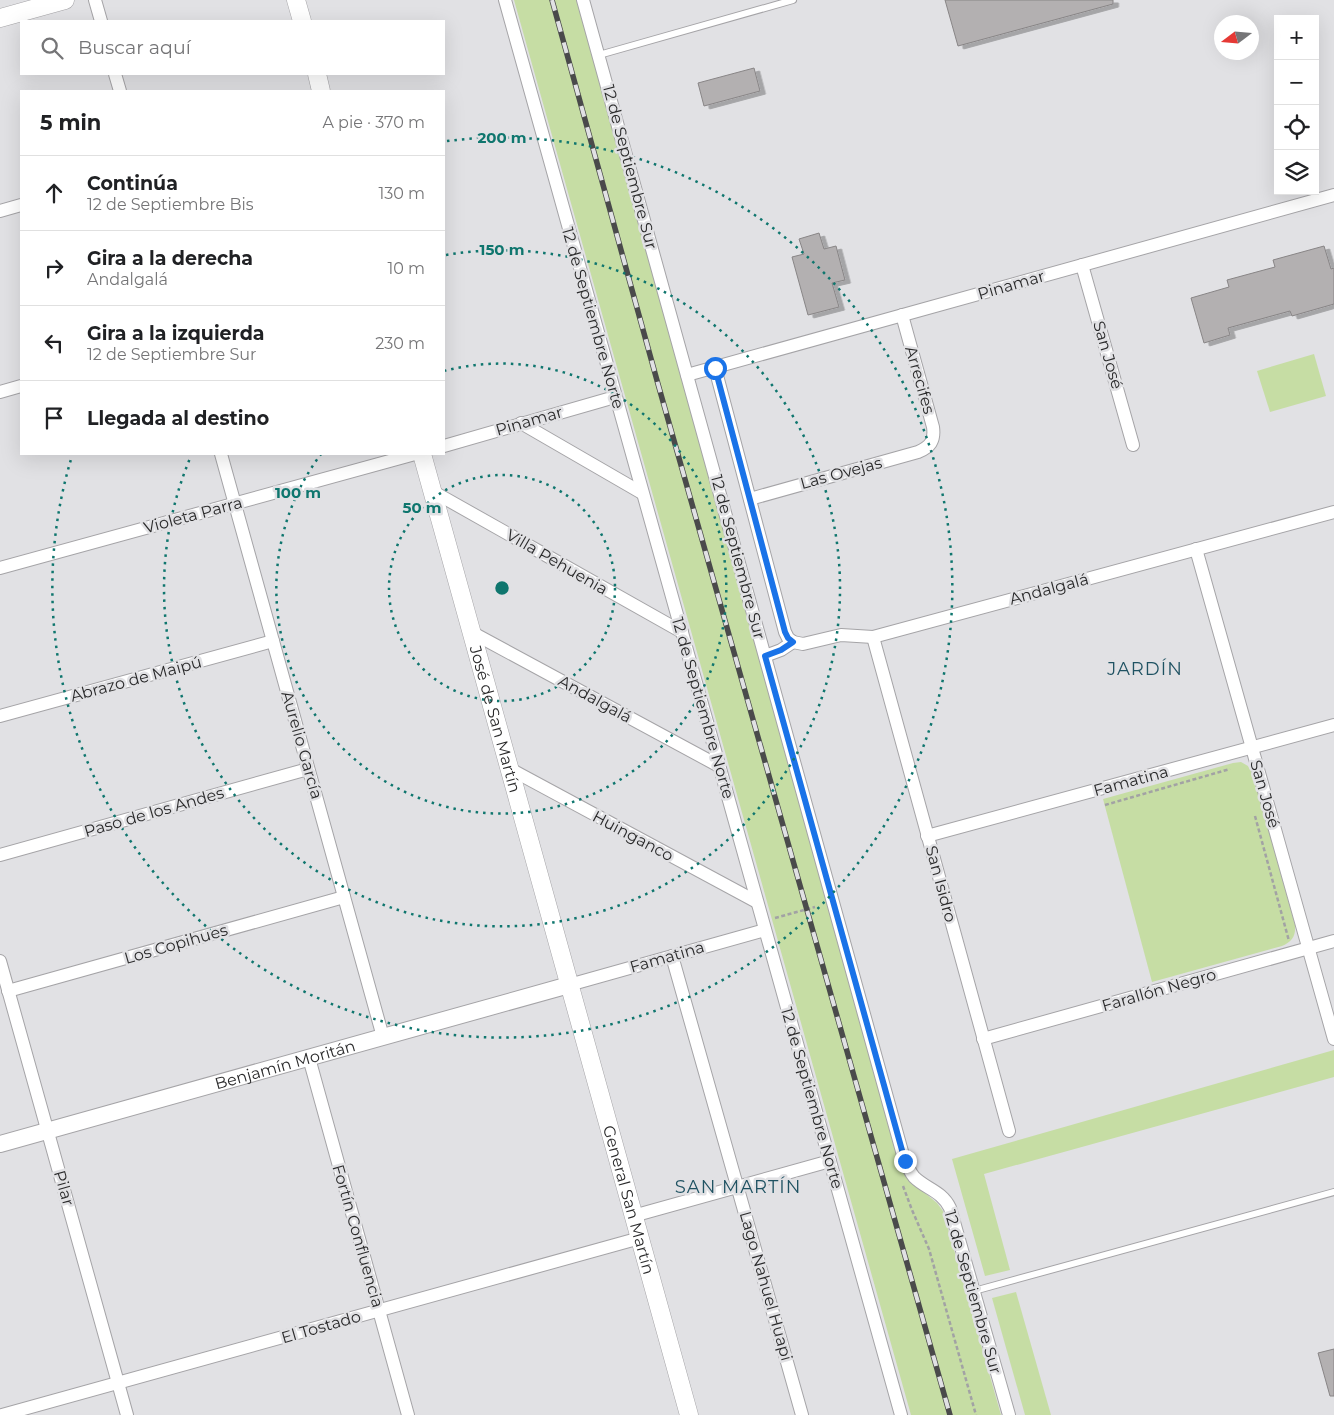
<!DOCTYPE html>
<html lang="es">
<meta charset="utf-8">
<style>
:root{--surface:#fff;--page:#f2f2f2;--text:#202124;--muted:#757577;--line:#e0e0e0}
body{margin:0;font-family:Montserrat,sans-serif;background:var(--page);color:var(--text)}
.controls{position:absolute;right:15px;top:15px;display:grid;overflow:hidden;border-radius:0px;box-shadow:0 5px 20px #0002}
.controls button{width:45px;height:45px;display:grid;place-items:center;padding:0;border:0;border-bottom:1px solid var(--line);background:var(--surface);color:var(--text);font:25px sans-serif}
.compass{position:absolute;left:1214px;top:15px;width:45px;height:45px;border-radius:50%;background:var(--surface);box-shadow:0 5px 20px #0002;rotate:254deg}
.stop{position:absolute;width:15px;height:15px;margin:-11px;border:4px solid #1a73e8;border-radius:50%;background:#fff}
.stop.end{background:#1a73e8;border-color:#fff;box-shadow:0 1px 5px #0008}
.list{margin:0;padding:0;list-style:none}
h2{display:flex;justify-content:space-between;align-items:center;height:65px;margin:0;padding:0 20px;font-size:21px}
h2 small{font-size:16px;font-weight:400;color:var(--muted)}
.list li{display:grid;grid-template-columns:32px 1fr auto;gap:15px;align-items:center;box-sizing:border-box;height:75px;padding:0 20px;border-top:1px solid var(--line)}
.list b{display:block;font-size:19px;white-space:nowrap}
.list p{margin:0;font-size:16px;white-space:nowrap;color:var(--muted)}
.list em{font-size:16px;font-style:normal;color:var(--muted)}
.icon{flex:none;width:28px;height:28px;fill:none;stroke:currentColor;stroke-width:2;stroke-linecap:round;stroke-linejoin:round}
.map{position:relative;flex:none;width:1334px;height:1415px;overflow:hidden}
.search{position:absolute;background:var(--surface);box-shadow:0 5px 20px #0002;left:20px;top:20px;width:425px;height:55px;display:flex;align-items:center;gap:12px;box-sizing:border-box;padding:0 18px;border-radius:0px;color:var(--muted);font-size:19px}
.panel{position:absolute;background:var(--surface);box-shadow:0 5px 20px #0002;left:20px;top:90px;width:425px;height:365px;border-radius:0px}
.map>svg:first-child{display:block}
.green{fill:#c6dda4}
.building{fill:#b3b0b1;stroke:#888586;filter:url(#shadow)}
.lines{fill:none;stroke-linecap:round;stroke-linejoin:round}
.service-casing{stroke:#a5a4a7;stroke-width:8}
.minor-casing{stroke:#a5a4a7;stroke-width:14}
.tertiary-casing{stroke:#a5a4a7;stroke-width:18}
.secondary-casing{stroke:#a5a4a7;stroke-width:19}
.path{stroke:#a2a2a4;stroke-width:2.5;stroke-dasharray:4 2.5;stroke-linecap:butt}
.service{stroke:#fff;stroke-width:6}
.minor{stroke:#fff;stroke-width:12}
.tertiary{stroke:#fff;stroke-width:16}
.secondary{stroke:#fff;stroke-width:18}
.rail-casing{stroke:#4a4a4b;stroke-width:5.5}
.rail{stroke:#e1e1e4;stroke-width:4;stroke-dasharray:11;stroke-linecap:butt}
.route{stroke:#1a73e8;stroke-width:6}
.ring{fill:none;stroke:#0f766e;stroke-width:2.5;stroke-dasharray:2.5 5}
.labels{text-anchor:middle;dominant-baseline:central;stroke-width:5;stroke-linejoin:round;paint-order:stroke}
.street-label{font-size:16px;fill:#2a2a2b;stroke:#e1e1e4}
.neighbourhood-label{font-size:18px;letter-spacing:1px;fill:#1f5262;stroke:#e1e1e4}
.centre{fill:#0f766e;stroke:#e1e1e4;stroke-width:2.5}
.ring-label{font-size:15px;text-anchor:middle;font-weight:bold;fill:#0f766e;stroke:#e1e1e4;stroke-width:5;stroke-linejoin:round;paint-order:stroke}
</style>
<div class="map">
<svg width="1334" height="1415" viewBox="0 0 1334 1415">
<defs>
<filter id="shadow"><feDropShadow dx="5.5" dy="3" stdDeviation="0" flood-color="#0004"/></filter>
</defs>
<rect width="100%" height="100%" fill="#e1e1e4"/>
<g class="green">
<path d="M 514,0 L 577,0 L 901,1164 L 914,1184 L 937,1203 L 943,1211 L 1001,1415 L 911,1415 Z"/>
<path d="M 1314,354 L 1326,396 L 1270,412 L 1257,371 Z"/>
<path d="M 1241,762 L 1248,766 L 1253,774 L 1295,925 C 1296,936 1292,942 1282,946 L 1152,982 L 1103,799 L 1233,763 Z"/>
<path d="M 1334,1050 L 1334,1077 L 984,1174 L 1010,1270 L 985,1276 L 952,1159 Z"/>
<path d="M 1016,1292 L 1051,1415 L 1025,1415 L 992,1298 Z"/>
</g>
<g class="building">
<path d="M 945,0 L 1113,0 L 1113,4 L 958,46 Z"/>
<path d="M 754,68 L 760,91 L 704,106 L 698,83 Z"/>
<path d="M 819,233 L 824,249 L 836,246 L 845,280 L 832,283 L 839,307 L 808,315 L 792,257 L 804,254 L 799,239 Z"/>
<path d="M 1324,246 L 1331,269 L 1334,268 L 1334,304 L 1292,316 L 1290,311 L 1228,328 L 1230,335 L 1204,343 L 1191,298 L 1229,287 L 1227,280 L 1275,267 L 1273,260 Z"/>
<path d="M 1334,1349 L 1334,1396 L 1330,1396 L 1318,1353 Z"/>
</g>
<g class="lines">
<g class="service-casing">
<g id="service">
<path d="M 599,55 L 793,0"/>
<path d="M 974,1291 L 1334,1192"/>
</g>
</g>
<g class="minor-casing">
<g id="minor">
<path d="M 95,0 L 101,21"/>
<path d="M 505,0 L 901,1415"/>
<path d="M 583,0 L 903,1155 C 906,1163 909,1171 914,1177 C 926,1189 942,1191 950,1208 L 1009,1415"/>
<path d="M 115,74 L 120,91"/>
<path d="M 0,211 L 21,205"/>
<path d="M 1082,265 L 1133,445"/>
<path d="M 715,368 L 785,632 L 788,638 L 793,642"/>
<path d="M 687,375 L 1334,195"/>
<path d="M 0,392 L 21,386"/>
<path d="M 521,423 L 642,493"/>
<path d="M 444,446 L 615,397"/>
<path d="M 221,454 L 383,1037"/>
<path d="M 432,491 L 682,632"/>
<path d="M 750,499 L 918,452 C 930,447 935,441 933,427 L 902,315"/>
<path d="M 1196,549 L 1334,1039"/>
<path d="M 0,568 L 415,454"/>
<path d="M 471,632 L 719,766"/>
<path d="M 873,637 L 1009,1131"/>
<path d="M 793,642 L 803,644 L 841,635 L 873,637 L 1334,512"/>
<path d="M 765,656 L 781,650 L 793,642"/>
<path d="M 0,716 L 273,641"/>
<path d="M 510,769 L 757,902"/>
<path d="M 927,836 L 1334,725"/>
<path d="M 0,855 L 308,769"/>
<path d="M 672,956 L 802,1415"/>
<path d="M 0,961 L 127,1415"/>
<path d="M 569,985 L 765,930"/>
<path d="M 8,991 L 344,897"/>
<path d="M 983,1039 L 1334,941"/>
<path d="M 309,1058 L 408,1415"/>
<path d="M 633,1216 L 830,1161"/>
<path d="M 2,1415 L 640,1238"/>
</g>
</g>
<g class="tertiary-casing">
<g id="tertiary">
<path id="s1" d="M 0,1144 L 569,985"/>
</g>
</g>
<g class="secondary-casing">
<g id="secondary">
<path d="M 296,0 L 302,21"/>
<path d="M 0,18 L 65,0"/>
<path d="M 317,74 L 321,91"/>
<path id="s2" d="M 422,454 L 689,1415"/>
</g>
</g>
<g class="path">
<path d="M 1105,805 L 1230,769"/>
<path d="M 1255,816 L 1289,941"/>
<path d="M 775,918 L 815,907"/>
<path d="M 903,1186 L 912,1210 L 929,1249 L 976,1415"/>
</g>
<use href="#service" class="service"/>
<use href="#minor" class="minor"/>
<use href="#tertiary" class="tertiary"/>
<use href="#secondary" class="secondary"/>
<g class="rail-casing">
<path id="rail" d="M 552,0 L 658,384 L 950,1415"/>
</g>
<use href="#rail" class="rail"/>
</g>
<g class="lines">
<path class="route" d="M 715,368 L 785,632 L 788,638 L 793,642 L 781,650 L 765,656 L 905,1161"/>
</g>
<g class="ring">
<circle cx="502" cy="588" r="113"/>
<path d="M444 371A225 225 0 1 1 321 454"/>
<path d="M446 255A338 338 0 1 1 191 456"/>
<path d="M447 141A450 450 0 1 1 72 456"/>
</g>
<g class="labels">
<g class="street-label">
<text transform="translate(630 167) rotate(75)">12 de Septiembre Sur</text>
<text transform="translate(1011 285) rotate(-16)">Pinamar</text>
<text transform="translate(593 318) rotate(74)">12 de Septiembre Norte</text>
<text transform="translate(1108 355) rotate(74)">San José</text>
<text transform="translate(920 380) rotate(74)">Arrecifes</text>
<text transform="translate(529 421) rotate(-16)">Pinamar</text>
<text transform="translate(841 473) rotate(-15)">Las Ovejas</text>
<text transform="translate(193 515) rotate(-15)">Violeta Parra</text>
<text transform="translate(738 557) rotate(75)">12 de Septiembre Sur</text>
<text transform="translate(557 562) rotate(30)">Villa Pehuenia</text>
<text transform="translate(1049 589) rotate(-15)">Andalgalá</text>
<text transform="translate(136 679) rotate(-15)">Abrazo de Maipú</text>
<text transform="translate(595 699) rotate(29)">Andalgalá</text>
<text transform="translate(703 708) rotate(74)">12 de Septiembre Norte</text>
<text stroke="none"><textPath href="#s2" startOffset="275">José de San Martín</textPath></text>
<text transform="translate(302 745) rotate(74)">Aurelio García</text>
<text transform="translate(1131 781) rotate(-15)">Famatina</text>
<text transform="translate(1265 794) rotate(74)">San José</text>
<text transform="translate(154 812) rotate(-16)">Paso de los Andes</text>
<text transform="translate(633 836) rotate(28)">Huinganco</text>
<text transform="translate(941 884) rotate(75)">San Isidro</text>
<text transform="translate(176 944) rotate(-16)">Los Copihues</text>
<text transform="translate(667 957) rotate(-16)">Famatina</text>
<text transform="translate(1159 990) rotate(-16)">Farallón Negro</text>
<text stroke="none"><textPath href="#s1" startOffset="296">Benjamín Moritán</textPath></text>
<text transform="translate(812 1098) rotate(74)">12 de Septiembre Norte</text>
<text transform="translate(64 1188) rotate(74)">Pilar</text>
<text stroke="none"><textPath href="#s2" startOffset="774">General San Martín</textPath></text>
<text transform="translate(358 1236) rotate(74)">Fortín Confluencia</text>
<text transform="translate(766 1286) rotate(74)">Lago Nahuel Huapi</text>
<text transform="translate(973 1292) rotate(74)">12 de Septiembre Sur</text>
<text transform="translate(321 1327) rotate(-16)">El Tostado</text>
</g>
<g class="neighbourhood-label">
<text x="1145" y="669">JARDÍN</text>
<text x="738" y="1187">SAN MARTÍN</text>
</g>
</g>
<circle cx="502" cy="588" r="8" class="centre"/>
<g class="ring-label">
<text x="502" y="143">200 m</text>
<text x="502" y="255">150 m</text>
<text x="298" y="498">100 m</text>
<text x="422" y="513">50 m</text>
</g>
</svg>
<div class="controls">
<button>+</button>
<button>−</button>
<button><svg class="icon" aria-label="locate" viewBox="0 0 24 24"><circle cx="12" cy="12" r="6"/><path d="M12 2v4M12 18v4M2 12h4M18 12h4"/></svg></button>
<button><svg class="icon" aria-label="layers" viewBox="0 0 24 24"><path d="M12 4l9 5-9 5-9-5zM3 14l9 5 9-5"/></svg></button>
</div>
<svg class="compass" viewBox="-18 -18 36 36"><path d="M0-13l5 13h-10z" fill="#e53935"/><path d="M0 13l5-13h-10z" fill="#757577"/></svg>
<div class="stop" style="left:715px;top:368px"></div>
<div class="stop end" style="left:905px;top:1161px"></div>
<div class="search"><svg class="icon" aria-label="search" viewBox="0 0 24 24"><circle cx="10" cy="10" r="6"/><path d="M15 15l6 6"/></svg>Buscar aquí</div>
<section class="panel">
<h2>5 min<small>A pie · 370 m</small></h2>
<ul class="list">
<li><svg class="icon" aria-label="ahead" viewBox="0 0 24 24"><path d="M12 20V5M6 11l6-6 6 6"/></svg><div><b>Continúa</b><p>12 de Septiembre Bis</p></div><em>130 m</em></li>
<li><svg class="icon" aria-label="right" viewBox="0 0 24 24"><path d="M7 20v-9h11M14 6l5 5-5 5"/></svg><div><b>Gira a la derecha</b><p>Andalgalá</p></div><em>10 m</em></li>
<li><svg class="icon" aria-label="left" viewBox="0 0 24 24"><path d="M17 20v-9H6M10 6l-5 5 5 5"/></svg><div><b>Gira a la izquierda</b><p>12 de Septiembre Sur</p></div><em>230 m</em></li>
<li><svg class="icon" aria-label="arrive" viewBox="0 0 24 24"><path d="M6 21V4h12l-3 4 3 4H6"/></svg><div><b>Llegada al destino</b></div></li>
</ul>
</section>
</div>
